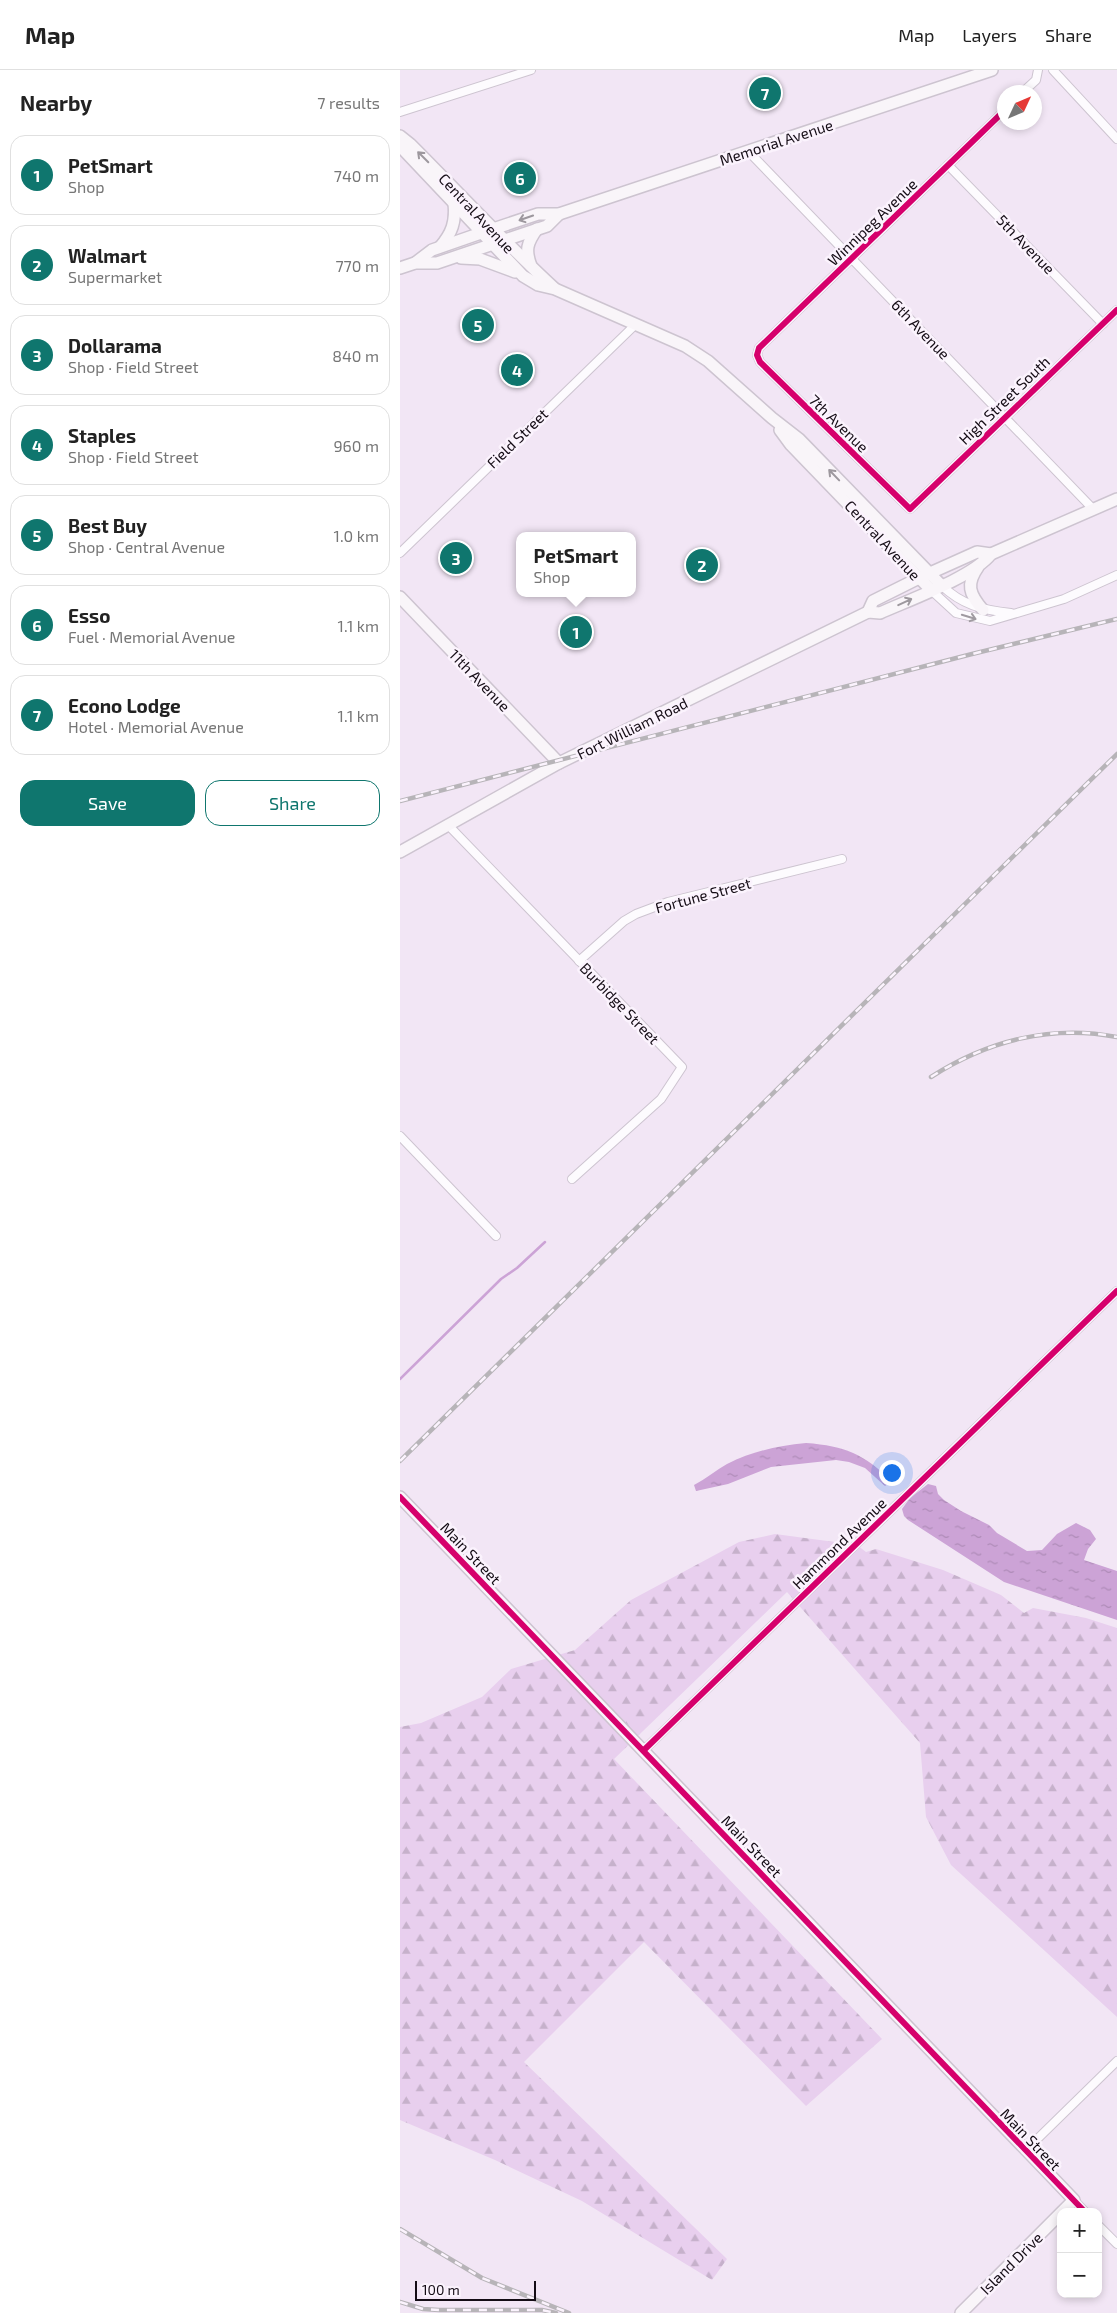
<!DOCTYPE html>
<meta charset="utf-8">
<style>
:root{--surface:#fff;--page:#f6f6f6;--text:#222;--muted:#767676;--line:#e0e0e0;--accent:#0f766e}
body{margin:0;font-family:"Exo 2",sans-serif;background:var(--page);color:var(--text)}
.controls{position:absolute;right:15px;bottom:15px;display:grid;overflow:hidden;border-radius:10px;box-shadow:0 2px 8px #0003}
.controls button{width:45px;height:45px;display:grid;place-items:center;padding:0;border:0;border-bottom:1px solid var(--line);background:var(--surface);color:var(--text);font:25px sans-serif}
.compass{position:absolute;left:597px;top:15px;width:45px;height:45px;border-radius:50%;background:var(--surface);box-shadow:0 2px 8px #0003;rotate:46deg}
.scale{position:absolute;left:15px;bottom:12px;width:121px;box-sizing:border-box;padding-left:5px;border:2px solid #140c15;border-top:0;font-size:14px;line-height:18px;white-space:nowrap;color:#140c15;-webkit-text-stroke:4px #fbf3fd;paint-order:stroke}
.you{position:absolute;left:491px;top:1402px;width:18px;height:18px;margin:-12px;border:4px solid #fff;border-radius:50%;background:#1a73e8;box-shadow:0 0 0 8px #1a73e833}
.badge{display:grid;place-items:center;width:32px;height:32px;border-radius:50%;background:var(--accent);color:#fff;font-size:16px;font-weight:700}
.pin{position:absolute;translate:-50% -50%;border:2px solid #fff;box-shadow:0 1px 5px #0006}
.popup{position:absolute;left:116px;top:462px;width:120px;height:65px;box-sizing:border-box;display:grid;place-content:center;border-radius:10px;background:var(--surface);filter:drop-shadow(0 1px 4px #0005);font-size:16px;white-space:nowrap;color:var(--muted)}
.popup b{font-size:19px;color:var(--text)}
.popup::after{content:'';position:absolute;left:50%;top:100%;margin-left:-10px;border:10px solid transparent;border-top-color:var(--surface)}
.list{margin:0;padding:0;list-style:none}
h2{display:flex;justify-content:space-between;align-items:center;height:65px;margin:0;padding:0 20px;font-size:21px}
h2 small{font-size:16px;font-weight:400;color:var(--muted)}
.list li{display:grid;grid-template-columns:32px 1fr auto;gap:15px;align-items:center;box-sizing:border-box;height:80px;margin:0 10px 10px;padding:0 10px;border:1px solid var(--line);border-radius:15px}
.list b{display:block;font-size:19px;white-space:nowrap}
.list p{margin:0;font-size:16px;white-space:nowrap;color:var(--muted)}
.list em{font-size:16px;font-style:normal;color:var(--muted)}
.actions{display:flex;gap:10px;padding:15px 20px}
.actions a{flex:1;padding:11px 0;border:1px solid var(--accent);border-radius:15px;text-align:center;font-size:18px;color:var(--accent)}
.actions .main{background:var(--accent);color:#fff}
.map{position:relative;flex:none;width:717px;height:2243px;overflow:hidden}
header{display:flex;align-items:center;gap:30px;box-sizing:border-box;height:70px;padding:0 25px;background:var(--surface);border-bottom:1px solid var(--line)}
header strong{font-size:24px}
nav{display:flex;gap:28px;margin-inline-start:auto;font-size:18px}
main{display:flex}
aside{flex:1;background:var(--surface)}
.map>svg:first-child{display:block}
.forest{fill:url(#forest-firs)}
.water{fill:url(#water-ripples)}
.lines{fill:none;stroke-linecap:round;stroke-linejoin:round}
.stream{stroke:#cca3d6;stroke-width:2.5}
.street-casing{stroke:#cdc4d0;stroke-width:10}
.secondary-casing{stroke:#cdc4d0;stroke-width:14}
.street{stroke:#fdfbfe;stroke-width:8}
.secondary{stroke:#f9f5f9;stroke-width:11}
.rail-casing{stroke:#b7b4b8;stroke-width:4.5}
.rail{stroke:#fbf3fd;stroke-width:2.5;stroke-dasharray:8;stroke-linecap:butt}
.cycleway-casing{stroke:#fbf3fd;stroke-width:9}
.cycleway{stroke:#d6006c;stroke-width:6}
.oneway{stroke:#9d989e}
.oneway2{stroke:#a09ba1}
.labels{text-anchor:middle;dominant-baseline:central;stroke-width:5;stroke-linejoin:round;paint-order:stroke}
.street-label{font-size:15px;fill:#140c15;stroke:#fbf3fd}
</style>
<header>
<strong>Map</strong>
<nav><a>Map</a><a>Layers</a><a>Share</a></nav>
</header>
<main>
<aside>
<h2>Nearby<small>7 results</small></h2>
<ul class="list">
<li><span class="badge">1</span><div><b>PetSmart</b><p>Shop</p></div><em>740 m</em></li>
<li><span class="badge">2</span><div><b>Walmart</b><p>Supermarket</p></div><em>770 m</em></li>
<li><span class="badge">3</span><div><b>Dollarama</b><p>Shop · Field Street</p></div><em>840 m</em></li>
<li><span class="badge">4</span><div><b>Staples</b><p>Shop · Field Street</p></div><em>960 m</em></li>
<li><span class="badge">5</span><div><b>Best Buy</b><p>Shop · Central Avenue</p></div><em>1.0 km</em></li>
<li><span class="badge">6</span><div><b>Esso</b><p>Fuel · Memorial Avenue</p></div><em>1.1 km</em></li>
<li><span class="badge">7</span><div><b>Econo Lodge</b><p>Hotel · Memorial Avenue</p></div><em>1.1 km</em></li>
</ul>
<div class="actions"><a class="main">Save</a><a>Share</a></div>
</aside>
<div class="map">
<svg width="717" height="2243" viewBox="0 0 717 2243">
<defs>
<pattern id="forest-firs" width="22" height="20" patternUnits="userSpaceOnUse" patternTransform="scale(1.25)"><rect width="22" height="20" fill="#e8cfee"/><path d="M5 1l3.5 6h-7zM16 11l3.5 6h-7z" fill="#c6b1cb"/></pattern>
<pattern id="water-ripples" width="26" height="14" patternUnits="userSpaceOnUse" patternTransform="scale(1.25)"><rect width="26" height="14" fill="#cca3d6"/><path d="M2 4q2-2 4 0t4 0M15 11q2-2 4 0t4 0" fill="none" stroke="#ae8bb7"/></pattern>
</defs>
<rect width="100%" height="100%" fill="#f2e6f5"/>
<path class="forest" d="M 375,1464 L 457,1475 L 466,1482 L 476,1479 L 543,1500 L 601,1525 L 624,1543 L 633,1538 L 686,1548 L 717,1558 L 717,1947 L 551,1795 L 526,1747 L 520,1673 L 387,1522 L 214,1689 L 482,1969 L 406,2036 L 244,1872 L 124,1992 L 327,2189 L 312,2210 L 182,2131 L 95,2090 L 0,2050 L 0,1657 L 21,1653 L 82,1627 L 111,1599 L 175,1580 L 231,1530 L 339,1472 Z"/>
<g class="water">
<path d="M 406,1373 C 446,1376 463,1384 492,1411 L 485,1416 L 465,1398 L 449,1392 L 436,1390 L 371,1397 L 328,1414 L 296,1421 L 294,1415 C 306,1409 316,1400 327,1394 C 353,1381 377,1376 406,1373 Z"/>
<path d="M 528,1414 L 536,1416 L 538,1424 L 544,1430 L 561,1441 L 589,1455 L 597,1463 L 627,1481 L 642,1480 L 657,1464 L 676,1453 L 690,1460 L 696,1469 L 688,1479 L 684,1490 L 717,1501 L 717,1550 L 604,1512 L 508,1450 L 504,1446 L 502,1439 L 510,1428 Z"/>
</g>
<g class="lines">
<path class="stream" d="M 0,1309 L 101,1209 L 117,1198 L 145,1172"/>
<g class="street-casing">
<g id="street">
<path d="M 653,0 L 717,69"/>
<path d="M 623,22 L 636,10 L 638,0"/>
<path d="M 604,41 L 359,278 L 357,285 L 360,292 L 510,439 L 717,240"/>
<path d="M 0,42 L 131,0"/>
<path d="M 348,81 L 693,439"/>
<path d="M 548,95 L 703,254"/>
<path d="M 0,483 L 236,254"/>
<path d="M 541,515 C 562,535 582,540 611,543"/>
<path d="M 531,520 L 556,543 L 590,551 L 664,529 L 717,505"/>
<path d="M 49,756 L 282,997 L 261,1029 L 172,1109"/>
<path d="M 179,891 L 224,851 L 236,844 L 268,832 L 442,789"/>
<path d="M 0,1066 L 96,1166"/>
<path d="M 244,1680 L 717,1221"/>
<path d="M 625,2081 L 717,1991"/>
<path d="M 674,2130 L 685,2142"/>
<path d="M 698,2155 L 717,2174"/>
</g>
</g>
<g class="secondary-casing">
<g id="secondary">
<path d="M 0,66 L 10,74 C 58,122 104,172 154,218"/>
<path d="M 0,76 L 123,206 L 138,215 L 155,219 L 285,276 L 308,291 L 372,348 L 399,369 L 541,515"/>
<path d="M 40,177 C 52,163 56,152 54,133"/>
<path d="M 61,188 L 80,189 L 115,202"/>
<path d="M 15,193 L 32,180 L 81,163 L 138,144 L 159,144 L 592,0"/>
<path d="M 131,196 C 125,180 127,173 137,159"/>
<path d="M 0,198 L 15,193 L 37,193 L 105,170 L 147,156 L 159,144"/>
<path d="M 380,360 L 391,375 L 531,520"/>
<path d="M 578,497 C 566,514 569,524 583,540"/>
<path d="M 0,527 L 159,693"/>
<path d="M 468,542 L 473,531 L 519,508 L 577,482 L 591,484"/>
<path d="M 0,782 L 159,693 L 468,542 L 480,543 C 509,530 573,507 591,484 L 717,429"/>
<path d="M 0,1427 L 674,2130 L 662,2142"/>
<path d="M 561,2243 L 661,2143"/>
</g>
</g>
<use href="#street" class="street"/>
<use href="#secondary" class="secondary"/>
<g class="rail-casing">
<g id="rail">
<path d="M 0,731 L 572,584 L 717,549"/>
<path d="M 531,1007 C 587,971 651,954 717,967"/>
<path d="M 0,1391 L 717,684"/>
<path d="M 0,2159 L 82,2208 L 169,2243"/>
<path d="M 0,2232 L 23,2239 L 39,2240 L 142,2240 L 156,2243"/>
</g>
</g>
<use href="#rail" class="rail"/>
<g class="cycleway-casing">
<g id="cycleway">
<path d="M 604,41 L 359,278 L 357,285 L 360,292 L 510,439 L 717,240"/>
<path d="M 0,1427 L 685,2142"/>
<path d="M 244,1680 L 717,1221"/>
</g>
</g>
<use href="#cycleway" class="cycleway"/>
</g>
<defs><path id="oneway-shaft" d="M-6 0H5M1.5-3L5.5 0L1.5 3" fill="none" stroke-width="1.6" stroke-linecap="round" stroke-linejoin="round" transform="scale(1.25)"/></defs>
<g class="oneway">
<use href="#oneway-shaft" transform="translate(23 87) rotate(-135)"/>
<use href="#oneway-shaft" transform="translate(126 148) rotate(161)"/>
<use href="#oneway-shaft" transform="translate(434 405) rotate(-134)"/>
<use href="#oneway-shaft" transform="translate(505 532) rotate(-25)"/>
</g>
<use class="oneway2" href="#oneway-shaft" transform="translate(569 547) rotate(17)"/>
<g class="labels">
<g class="street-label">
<text transform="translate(376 72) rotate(-18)">Memorial Avenue</text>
<text transform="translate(77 143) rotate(47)">Central Avenue</text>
<text transform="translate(472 152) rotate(-44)">Winnipeg Avenue</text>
<text transform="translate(626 174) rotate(46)">5th Avenue</text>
<text transform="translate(521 259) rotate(46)">6th Avenue</text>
<text transform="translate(604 330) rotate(-44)">High Street South</text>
<text transform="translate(439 353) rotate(44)">7th Avenue</text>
<text transform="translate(117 368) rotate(-44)">Field Street</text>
<text transform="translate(483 470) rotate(47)">Central Avenue</text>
<text transform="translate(80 610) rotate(46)">11th Avenue</text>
<text transform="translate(232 658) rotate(-26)">Fort William Road</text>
<text transform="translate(303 825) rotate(-15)">Fortune Street</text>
<text transform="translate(220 933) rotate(46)">Burbidge Street</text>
<text transform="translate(439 1473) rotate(-44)">Hammond Avenue</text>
<text transform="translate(71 1483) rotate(46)">Main Street</text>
<text transform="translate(352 1776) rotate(46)">Main Street</text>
<text transform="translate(631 2069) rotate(46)">Main Street</text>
<text transform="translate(611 2193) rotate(-45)">Island Drive</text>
</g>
</g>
</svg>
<div class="controls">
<button>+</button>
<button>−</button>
</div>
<svg class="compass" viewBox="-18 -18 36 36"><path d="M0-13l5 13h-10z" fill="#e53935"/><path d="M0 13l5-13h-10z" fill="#767676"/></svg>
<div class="scale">100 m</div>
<div class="you"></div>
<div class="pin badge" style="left:176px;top:562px">1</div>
<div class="popup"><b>PetSmart</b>Shop</div>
<div class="pin badge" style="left:302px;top:495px">2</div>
<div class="pin badge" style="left:56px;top:488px">3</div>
<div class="pin badge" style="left:117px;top:300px">4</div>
<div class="pin badge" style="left:78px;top:255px">5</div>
<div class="pin badge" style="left:120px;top:108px">6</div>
<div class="pin badge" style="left:365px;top:23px">7</div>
</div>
</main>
